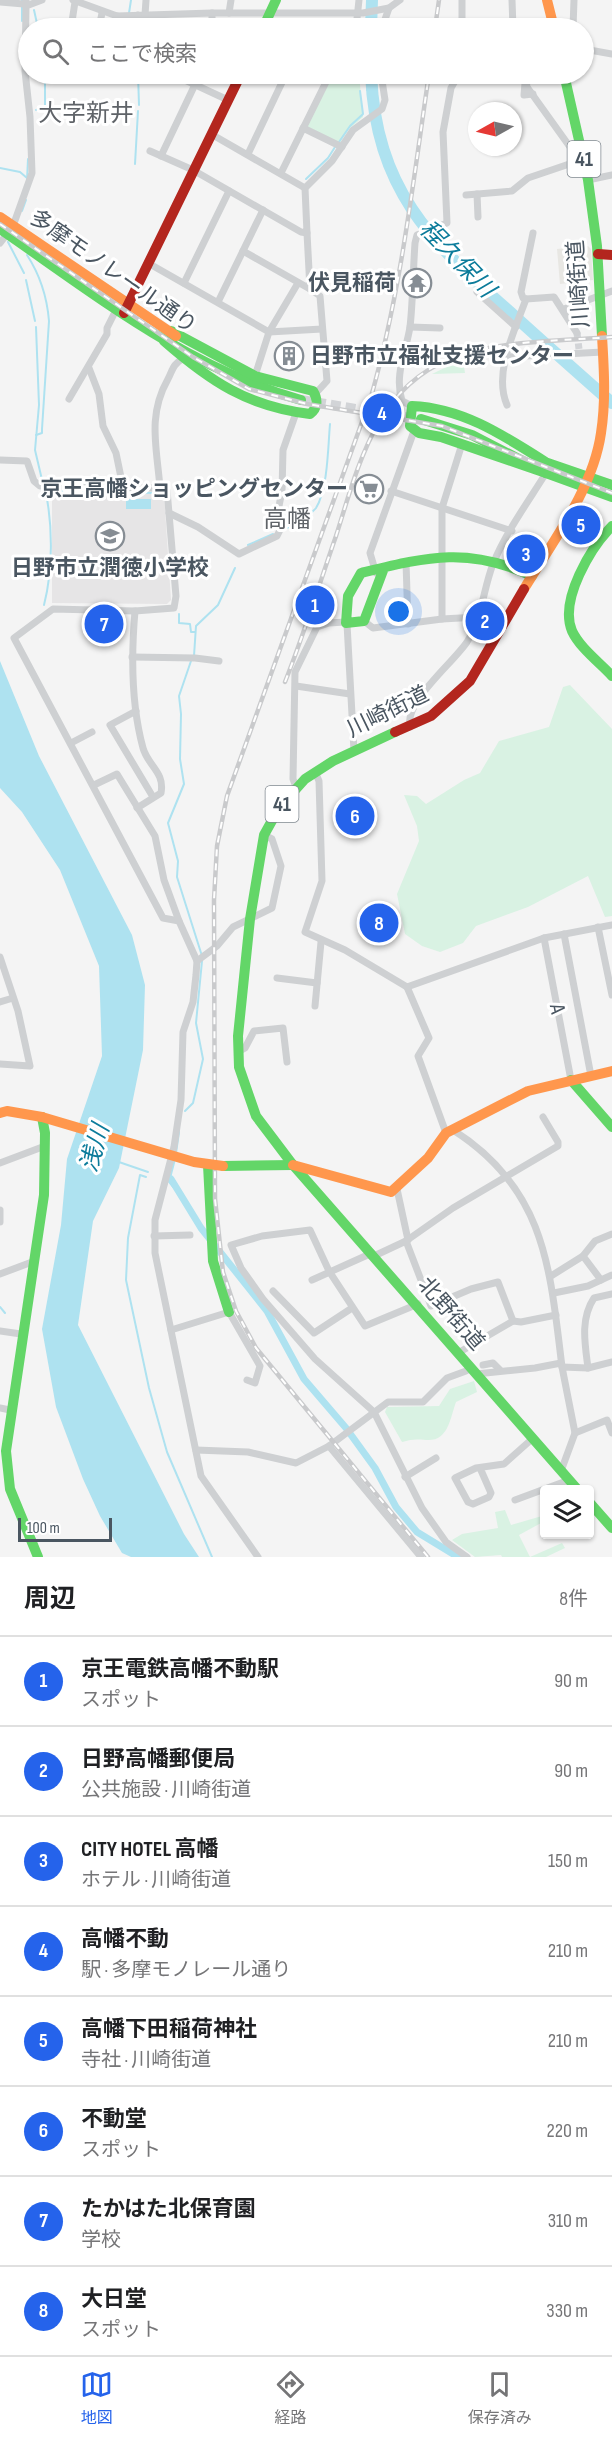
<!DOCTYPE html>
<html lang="ja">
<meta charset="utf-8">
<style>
:root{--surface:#fff;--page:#f2f2f2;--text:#202124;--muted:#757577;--line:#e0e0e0;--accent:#2563eb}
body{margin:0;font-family:"Sofia Sans Condensed","Noto Sans JP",sans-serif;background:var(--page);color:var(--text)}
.controls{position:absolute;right:18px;bottom:18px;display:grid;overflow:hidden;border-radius:6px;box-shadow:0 2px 4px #0004}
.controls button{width:54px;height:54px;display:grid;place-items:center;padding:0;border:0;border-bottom:2px solid var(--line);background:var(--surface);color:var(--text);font:30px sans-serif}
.compass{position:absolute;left:468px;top:102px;width:54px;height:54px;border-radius:50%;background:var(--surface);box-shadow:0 2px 4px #0004;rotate:262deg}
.scale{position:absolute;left:18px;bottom:15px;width:94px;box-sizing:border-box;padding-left:6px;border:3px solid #4a5661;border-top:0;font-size:16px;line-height:21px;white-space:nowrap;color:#4a5661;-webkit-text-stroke:4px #fff;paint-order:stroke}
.you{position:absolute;left:399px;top:612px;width:21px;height:21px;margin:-15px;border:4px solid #fff;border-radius:50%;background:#1a73e8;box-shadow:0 0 0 9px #1a73e833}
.badge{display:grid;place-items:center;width:39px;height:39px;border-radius:50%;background:var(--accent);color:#fff;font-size:20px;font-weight:700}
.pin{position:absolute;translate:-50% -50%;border:3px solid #fff;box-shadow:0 2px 6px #0006}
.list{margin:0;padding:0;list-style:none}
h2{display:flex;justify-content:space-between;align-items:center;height:78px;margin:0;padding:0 24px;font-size:26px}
h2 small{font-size:20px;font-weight:400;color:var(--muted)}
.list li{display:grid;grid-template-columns:39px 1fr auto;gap:18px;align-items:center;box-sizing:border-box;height:90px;padding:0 24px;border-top:2px solid var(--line)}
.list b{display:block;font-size:22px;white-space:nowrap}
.list p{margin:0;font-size:20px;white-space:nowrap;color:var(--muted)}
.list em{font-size:20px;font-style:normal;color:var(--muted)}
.icon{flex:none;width:33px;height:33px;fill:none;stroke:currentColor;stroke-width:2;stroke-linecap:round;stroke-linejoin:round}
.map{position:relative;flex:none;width:612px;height:1557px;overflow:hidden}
.search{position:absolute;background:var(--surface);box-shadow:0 2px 4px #0004;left:18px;right:18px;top:18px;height:66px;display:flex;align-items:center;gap:15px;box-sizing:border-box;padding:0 21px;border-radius:33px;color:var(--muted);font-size:22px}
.sheet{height:798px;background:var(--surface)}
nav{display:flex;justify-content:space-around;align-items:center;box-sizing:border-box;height:84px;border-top:2px solid var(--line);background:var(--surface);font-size:16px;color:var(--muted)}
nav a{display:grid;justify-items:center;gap:3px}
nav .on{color:var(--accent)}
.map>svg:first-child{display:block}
.commercial{fill:#e8e7e3}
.education{fill:#e6e5e6}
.green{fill:#d9f2e3}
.water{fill:#aee2f0}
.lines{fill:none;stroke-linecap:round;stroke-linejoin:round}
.stream{stroke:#aee2f0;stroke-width:2}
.canal{stroke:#aee2f0;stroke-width:7}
.river{stroke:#aee2f0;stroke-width:12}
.street-tunnel{stroke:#d2d4d7;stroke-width:7;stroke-dasharray:7 3.5;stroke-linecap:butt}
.secondary-tunnel{stroke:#d2d4d7;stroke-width:10;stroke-dasharray:10 5;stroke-linecap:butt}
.street{stroke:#ced0d2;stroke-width:7}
.fast{stroke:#63d668;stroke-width:10}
.slow{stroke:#ff974d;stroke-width:10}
.jam{stroke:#b3261e;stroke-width:10}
.rail-casing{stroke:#c9cacc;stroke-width:4.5}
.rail{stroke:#fff;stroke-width:2;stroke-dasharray:7;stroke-linecap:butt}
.slow-bridge{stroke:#ff974d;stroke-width:10}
.labels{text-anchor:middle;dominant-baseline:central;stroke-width:6;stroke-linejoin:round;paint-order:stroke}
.shield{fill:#fff;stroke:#808990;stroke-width:1.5}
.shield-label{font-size:21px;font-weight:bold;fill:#4a5661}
.street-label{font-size:22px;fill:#4a5661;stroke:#fff}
.poi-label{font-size:22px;font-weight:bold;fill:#4a5661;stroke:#fff;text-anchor:end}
.neighbourhood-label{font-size:24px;fill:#5f6368;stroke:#fff}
.water-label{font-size:24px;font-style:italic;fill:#0c7c9b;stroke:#fff}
</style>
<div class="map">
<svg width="612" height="1557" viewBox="0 0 612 1557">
<rect width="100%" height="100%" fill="#f4f4f4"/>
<path class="commercial" d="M 588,246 L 591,249 L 593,280 L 560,284 L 557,249 Z"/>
<path class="education" d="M 52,489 L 162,491 L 164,494 L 171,600 L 167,604 L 52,603 Z"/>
<g class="green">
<path d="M 332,74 L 359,74 L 363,117 L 349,129 L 340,143 L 308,127 L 308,122 Z"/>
<path d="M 463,359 L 465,373 L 432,374 Z"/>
<path d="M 570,685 L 612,729 L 612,916 L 605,917 L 588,876 L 528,907 L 476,926 L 463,943 L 440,952 L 422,946 L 405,934 L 397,894 L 419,841 L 417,826 L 404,795 L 417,796 L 426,804 L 464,780 L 480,773 L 499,741 L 549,727 L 563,687 Z"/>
<path d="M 474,1381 L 477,1392 L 456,1402 C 450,1419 448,1442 426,1440 C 416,1439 412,1439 402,1442 L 385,1412 L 387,1407 L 439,1406 L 450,1389 Z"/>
<path d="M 505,1510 L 511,1525 L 542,1516 L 543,1522 L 519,1535 L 530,1557 L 562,1543 L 565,1548 L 546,1557 L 502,1557 L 501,1555 L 475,1557 L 452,1540 L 462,1534 L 498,1528 L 495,1512 Z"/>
</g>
<g class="water">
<rect x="126" y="499" width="25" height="10"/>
<path d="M 0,661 L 39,756 L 132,935 L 145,985 L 143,1050 L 119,1168 L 93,1221 L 78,1325 L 184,1534 L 199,1557 L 131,1557 L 122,1553 L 100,1516 L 83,1479 L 56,1407 L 42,1329 L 61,1225 L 67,1159 L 102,1056 L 99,966 L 60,870 L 22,812 L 0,788 Z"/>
</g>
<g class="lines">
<g class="stream">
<path d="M 22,0 L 22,21"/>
<path d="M 34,10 L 38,28"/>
<path d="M 129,13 L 131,0"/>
<path d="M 126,20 L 127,28"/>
<path d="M 138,74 L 139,105"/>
<path d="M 151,74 L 157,83"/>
<path d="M 367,90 L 372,89"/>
<path d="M 36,110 L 45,108 L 45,74"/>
<path d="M 339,142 L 350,126 L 363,114 L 360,91"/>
<path d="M 135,164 L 138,111"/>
<path d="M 0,168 L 20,172 L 27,178"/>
<path d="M 306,179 L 328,158 L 335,147"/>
<path d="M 27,180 L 28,159"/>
<path d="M 22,211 L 26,200"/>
<path d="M 8,242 L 24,273"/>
<path d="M 27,255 C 40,275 47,296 49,321 L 42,429 L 42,433 L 36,435"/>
<path d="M 26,280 L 35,321"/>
<path d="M 36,327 L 39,405 L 35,450 L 43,484"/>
<path d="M 46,491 L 157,493"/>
<path d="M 285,529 C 296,524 309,517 316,508 C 328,489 328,446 330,424"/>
<path d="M 248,545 L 273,534"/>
<path d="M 44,605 C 53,570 53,524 45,489"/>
<path d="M 179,614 L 179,623 L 190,624 L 191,632 L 195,632"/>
<path d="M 194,656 L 196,626 L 218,605 L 235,568"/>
<path d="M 191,661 L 179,696 L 181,714 L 180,759 L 184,784 L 168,823 L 178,861 L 177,877 L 202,956"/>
<path d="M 185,1111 L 193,1103 L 203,1059 L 196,1023 L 202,961"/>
<path d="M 176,1153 L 179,1132"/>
<path d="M 116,1161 L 148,1172"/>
<path d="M 146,1177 L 140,1175 L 128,1238 L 126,1280 L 149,1388 L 167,1452 L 212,1557"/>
<path d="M 169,1182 L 175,1159"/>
<path d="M 170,1183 L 185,1201"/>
<path d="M 0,1307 L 5,1313"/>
</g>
<path class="canal" d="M 171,1179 L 201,1228 L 267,1311 L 304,1379 L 346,1428 L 375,1468 L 396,1507 L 417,1532 L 458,1557"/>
<g class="river">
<path d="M 371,28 L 372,0"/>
<path d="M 371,74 C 376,188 429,241 510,312 C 544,343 578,373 612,403"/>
</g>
<path class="street-tunnel" d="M 577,333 L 579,349"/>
<path class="secondary-tunnel" d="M 301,400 L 418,419"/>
<g class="street">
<path d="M 73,0 L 117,16 L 212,13"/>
<path d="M 512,0 L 513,28"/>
<path d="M 0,2 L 24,4 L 26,6 L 26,0"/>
<path d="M 229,13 L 231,0"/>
<path d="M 138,15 L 141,28"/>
<path d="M 145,15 L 146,0"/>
<path d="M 117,16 L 119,28"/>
<path d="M 71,28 L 75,2"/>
<path d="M 99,28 L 102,13"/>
<path d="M 212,28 L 212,13 L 363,13 L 389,8 L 400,0"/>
<path d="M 356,28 L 359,0"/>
<path d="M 382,28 L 389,8"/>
<path d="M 462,28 L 462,0"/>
<path d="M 573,28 L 574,0"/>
<path d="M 584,49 L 612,54"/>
<path d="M 172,74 L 228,100"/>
<path d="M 525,74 L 527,87 L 575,154 L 584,159"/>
<path d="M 88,78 L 89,74"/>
<path d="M 112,79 L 114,74"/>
<path d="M 525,83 L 524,95 L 533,94"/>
<path d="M 303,128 L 342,147"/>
<path d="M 211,134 L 305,188"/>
<path d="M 150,151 L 193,170 L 301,232 L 307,233 L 305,188 L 332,161 L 353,130 L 382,109 L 385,100 L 381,74"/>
<path d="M 248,154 L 286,74"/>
<path d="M 161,156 L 200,74"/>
<path d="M 281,173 L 330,74"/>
<path d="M 588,180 L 612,175"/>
<path d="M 477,194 L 478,217"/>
<path d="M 466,195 L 512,191 L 528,178 L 584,159"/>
<path d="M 307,233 L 310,289 L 320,296 L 327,381 L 316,393"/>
<path d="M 0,243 L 13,226 L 32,173 L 30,117 L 25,71 L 26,6 L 42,0"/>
<path d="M 243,251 L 310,289"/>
<path d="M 148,263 L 269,332 L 322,329"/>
<path d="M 184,283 L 229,191"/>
<path d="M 477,292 L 516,327"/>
<path d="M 526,299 L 554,297 L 577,333"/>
<path d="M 526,299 L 523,298 L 521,292 L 533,233"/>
<path d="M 218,302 L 263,210"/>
<path d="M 564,309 L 612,291"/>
<path d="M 410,327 L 440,328"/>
<path d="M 507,357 L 603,352"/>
<path d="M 89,368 L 99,394 L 103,426 L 116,453 L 123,487"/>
<path d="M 255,376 L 269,332 L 298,283"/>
<path d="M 69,399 L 107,334 L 107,328 L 117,308"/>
<path d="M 507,405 C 493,373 515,330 526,299"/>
<path d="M 412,406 L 402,401 C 394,375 406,352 410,327 C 413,300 413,271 415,243 L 417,235 L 447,223 L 443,132 L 451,88 L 459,74"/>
<path d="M 0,460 L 27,461 L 34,481 L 40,486 L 160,488 L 167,490 L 176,596 L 174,608 L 135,611 L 53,609 L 14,638 L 163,918 L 179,921 L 197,961 L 196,975 L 193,1002 L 183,1032 L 181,1100 L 174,1147 L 155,1220 L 155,1253 L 201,1476 L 258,1557"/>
<path d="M 160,488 C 157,448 147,416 168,379 C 173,369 173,364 184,358"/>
<path d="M 391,491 L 512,531"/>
<path d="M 169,513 L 198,527 L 239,554 L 277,536 L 280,530 L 277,516 L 282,491 L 283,450 L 296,413"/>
<path d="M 406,562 L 408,624"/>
<path d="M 376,573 L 370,553 L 414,431"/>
<path d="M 481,606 L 505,622"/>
<path d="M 135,611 C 131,657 131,704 143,748 C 148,766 165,772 161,793 L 137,808"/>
<path d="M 442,619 L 442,508 L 462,444"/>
<path d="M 364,621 L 373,628 L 442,619 L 478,617"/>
<path d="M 347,624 L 354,751"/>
<path d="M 132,657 L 195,658 L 219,661"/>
<path d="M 296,686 L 350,694"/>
<path d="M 136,711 L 110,725 L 153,797"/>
<path d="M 410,727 C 404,702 453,663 467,642 C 482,618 483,590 493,564 C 506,532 528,502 546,473"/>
<path d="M 71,743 L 92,732"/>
<path d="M 315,772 L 319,781 L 322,881 L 305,932 L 345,950 L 407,987 L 544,938 L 612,925"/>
<path d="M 94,785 L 117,774 L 155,836 L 164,880 L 179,921"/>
<path d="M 296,787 L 293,779 L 295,672 L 317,627 L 329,623 L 345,622"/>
<path d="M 598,927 L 612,995"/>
<path d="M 564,934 L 591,1076"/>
<path d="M 544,938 L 571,1080"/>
<path d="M 0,957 L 18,1011 L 30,1066 L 0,1064"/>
<path d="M 197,961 L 217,946 L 233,927 L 272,908 L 281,866 L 272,839 L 264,835"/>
<path d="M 277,978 L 317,983"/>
<path d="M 407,987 L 429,1038 L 418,1056 L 446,1133"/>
<path d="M 0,1002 L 13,998"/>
<path d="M 315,1006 L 321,942"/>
<path d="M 238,1052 L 245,1048 L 254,1031 L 283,1028 L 287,1062"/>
<path d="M 453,1130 C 546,1189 550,1269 562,1367"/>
<path d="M 0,1163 L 45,1146"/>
<path d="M 397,1189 L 408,1240"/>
<path d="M 0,1210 L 0,1222"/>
<path d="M 154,1236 L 190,1235"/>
<path d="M 406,1241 L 431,1306 L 471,1289 L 498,1282 L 513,1321"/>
<path d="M 374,1256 L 406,1241 L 453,1208 L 558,1146 L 558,1142 L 543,1117"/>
<path d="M 583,1256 L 601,1280"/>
<path d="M 0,1274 L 32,1262"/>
<path d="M 551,1276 L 583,1256 L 595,1241 L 612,1234"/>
<path d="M 312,1280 L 372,1253"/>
<path d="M 273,1291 L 314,1333 L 352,1308"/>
<path d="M 554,1293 L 588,1286 L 612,1275"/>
<path d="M 418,1304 L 365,1326 L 329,1271 L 310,1230 L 262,1236 L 231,1245 L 241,1268 L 263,1299 L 315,1359 L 374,1412 L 422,1508 L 446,1542 L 467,1557"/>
<path d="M 171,1330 L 229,1312 L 260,1366 L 255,1383 L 247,1380"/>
<path d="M 0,1331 L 21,1334"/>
<path d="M 458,1353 L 513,1321 L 521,1322 L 556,1315"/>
<path d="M 483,1365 L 493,1363 L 500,1370"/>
<path d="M 588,1368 C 585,1344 580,1319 594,1298 L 612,1294"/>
<path d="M 476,1374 L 535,1368 L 561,1363"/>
<path d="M 0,1408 L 10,1410"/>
<path d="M 575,1433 L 562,1367 L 588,1368 L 612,1362"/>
<path d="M 329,1446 L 421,1557"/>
<path d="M 196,1450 L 248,1452 L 296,1463 L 329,1446 L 388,1402 L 423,1402 L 447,1378 L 466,1371"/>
<path d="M 480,1468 L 491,1493 L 489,1497 L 473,1504 L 468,1502 L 455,1478 L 476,1468 L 504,1464 L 532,1439"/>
<path d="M 561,1471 L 575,1433 L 607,1420 L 612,1433"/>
<path d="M 405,1477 L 436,1458"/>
<path d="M 515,1500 L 569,1480"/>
</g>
<g class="fast">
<path d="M 263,28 L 276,0"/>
<path d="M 564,74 L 588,180 L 597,246 L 602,336"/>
<path d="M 0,229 C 96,295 187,368 301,400"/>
<path d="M 164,341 C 211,382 247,406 310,414 C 318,408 318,399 313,391 L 255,376 L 171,331"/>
<path d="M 421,419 L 472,435 L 546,473 L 612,497"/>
<path d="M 539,460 L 612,485"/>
<path d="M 544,461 C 503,435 462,408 412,406 L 410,426 L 419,433 L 441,437 L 546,473"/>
<path d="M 612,526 C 591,547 559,600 572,631 C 580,648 599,662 612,676"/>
<path d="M 384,568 L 364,621 L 346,623 L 348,596 L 361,573 C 427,557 468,546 532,576"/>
<path d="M 571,1080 L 612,1127"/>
<path d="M 208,1165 L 213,1261 L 229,1312"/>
<path d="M 293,1165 L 578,1490"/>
<path d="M 293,1165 L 256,1116 L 239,1067 L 238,1036 L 250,919 L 264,835 L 279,808 L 305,779 L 333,761 L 395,732"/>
<path d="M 223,1166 L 293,1165"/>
<path d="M 590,1503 L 612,1528"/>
<path d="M 38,1557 L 10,1489 L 6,1451 L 44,1195 L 45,1133 L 42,1117"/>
</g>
<g class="slow">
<path d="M 547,0 L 554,28"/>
<path d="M 0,217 L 176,336"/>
<path d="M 524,589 C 553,541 593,489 601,433 C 606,401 604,369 602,336"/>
<path d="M 0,1113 L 7,1111 L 42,1117"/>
<path d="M 293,1165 L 391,1192 L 428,1158 L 446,1133 L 528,1091 L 612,1071"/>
</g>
<g class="jam">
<path d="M 598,254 L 612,255"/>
<path d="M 124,313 L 241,74"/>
<path d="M 395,732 L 431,716 L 470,681 L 524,589"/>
</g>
<g class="rail-casing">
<g id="rail">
<path d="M 435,28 L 439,0"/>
<path d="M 0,224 L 193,357 L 249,389 L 307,404 L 442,426 L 612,493"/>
<path d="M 285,682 C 304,634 319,585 336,536 C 358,467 375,389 450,359 C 496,340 562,341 612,337"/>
<path d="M 428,1557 L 256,1348 L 236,1311 L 223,1272 L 215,1199 L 214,900 L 217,846 L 227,796 L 371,397 C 401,291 413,182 429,74"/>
</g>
</g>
<use href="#rail" class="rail"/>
<path class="slow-bridge" d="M 42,1117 L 194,1162 L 223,1166"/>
</g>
<defs>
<g id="temple-ring" transform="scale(1.5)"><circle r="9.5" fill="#fff" stroke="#868d94" stroke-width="1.5"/><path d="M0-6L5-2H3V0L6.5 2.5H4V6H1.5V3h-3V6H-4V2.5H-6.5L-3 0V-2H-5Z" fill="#868d94"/></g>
<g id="building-ring" transform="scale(1.5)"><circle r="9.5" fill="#fff" stroke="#868d94" stroke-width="1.5"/><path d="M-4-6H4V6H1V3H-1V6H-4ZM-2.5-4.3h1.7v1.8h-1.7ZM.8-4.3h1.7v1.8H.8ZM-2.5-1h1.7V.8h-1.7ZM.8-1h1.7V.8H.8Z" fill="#868d94"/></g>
<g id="supermarket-ring" transform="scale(1.5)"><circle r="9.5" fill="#fff" stroke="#868d94" stroke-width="1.5"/><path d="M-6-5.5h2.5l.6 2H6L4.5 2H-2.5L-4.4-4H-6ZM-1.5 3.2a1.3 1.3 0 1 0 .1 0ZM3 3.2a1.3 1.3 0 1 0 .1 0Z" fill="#868d94"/></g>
<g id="school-ring" transform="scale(1.5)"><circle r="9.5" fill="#fff" stroke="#868d94" stroke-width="1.5"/><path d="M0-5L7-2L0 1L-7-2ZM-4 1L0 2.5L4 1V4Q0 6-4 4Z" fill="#868d94"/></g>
</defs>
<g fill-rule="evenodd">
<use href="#temple-ring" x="417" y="283"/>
<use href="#building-ring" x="289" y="356"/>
<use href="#supermarket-ring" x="369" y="489"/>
<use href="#school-ring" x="110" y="536"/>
</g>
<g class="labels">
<g class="shield">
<rect x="567.5" y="141" width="33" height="36" rx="4.5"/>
<rect x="265.5" y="786" width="33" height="36" rx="4.5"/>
</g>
<g class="shield-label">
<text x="584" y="159">41</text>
<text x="282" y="804">41</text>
</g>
<g class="street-label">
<text transform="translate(113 272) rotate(35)">多摩モノレール通り</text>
<text transform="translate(579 284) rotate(-94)">川崎街道</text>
<text transform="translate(388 712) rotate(-26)">川崎街道</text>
<text transform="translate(557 1009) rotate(79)">A</text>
<text transform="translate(451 1314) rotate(49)">北野街道</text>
</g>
<g class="poi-label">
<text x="396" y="283">伏見稲荷</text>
<text x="310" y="356" text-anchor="start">日野市立福祉支援センター</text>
<text x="348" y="489">京王高幡ショッピングセンター</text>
<text x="110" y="568" text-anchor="middle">日野市立潤徳小学校</text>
</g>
<g class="neighbourhood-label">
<text x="86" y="113">大字新井</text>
<text x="287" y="519">高幡</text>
</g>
<g class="water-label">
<text transform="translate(457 259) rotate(46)">程久保川</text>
<text transform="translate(95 1148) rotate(-74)">浅川</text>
</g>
</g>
</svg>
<div class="controls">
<button><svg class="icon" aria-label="layers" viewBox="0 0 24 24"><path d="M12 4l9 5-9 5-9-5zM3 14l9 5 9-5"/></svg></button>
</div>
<svg class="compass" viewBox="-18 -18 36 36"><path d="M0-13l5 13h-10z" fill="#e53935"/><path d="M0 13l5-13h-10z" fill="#757577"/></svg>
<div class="scale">100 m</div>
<div class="you"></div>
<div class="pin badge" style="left:315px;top:605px">1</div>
<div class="pin badge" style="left:485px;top:621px">2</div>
<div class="pin badge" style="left:526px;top:554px">3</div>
<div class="pin badge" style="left:382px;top:413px">4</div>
<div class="pin badge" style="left:581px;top:525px">5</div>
<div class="pin badge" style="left:355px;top:816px">6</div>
<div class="pin badge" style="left:104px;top:624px">7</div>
<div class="pin badge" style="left:379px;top:923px">8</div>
<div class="search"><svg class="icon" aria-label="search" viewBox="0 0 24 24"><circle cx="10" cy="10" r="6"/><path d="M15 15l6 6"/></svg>ここで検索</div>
</div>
<section class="sheet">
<h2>周辺<small>8件</small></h2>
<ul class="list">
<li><span class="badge">1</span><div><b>京王電鉄高幡不動駅</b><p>スポット</p></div><em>90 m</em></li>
<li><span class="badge">2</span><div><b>日野高幡郵便局</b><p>公共施設 · 川崎街道</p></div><em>90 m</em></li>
<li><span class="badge">3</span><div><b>CITY HOTEL 高幡</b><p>ホテル · 川崎街道</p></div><em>150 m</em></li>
<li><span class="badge">4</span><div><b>高幡不動</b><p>駅 · 多摩モノレール通り</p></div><em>210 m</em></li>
<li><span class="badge">5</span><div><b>高幡下田稲荷神社</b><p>寺社 · 川崎街道</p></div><em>210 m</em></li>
<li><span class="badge">6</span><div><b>不動堂</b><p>スポット</p></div><em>220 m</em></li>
<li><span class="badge">7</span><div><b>たかはた北保育園</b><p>学校</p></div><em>310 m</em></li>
<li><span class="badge">8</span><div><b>大日堂</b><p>スポット</p></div><em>330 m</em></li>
</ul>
</section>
<nav>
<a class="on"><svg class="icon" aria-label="map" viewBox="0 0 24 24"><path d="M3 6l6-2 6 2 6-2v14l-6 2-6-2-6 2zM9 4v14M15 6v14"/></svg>地図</a>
<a><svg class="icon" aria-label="directions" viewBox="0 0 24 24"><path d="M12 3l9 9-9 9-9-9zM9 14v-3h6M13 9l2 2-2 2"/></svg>経路</a>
<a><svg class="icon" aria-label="saved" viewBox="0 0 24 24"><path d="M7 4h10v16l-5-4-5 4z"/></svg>保存済み</a>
</nav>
